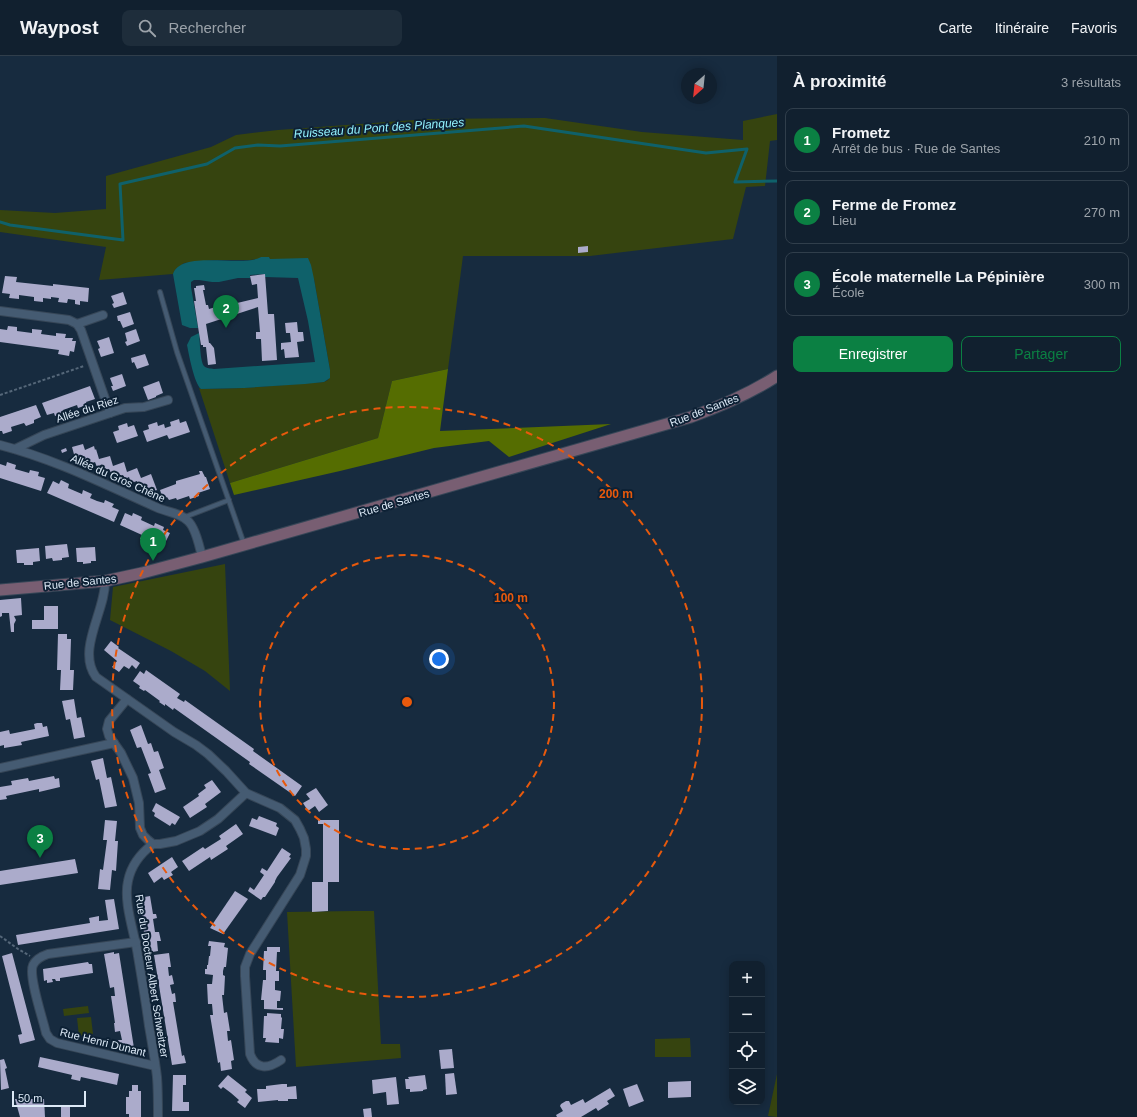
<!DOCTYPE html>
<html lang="fr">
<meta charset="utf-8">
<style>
:root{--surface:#11202f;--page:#1e2d3b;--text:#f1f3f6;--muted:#9ca3aa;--line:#303e4b;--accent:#0b8043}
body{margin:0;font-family:Arial,sans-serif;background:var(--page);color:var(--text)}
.controls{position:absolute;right:12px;bottom:12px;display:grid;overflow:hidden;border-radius:8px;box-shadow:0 2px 10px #0003}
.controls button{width:36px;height:36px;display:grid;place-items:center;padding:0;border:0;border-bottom:1px solid var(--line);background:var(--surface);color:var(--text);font:20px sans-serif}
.compass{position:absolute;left:681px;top:12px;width:36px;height:36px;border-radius:50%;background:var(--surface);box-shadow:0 2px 10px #0003;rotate:207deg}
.scale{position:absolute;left:12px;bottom:10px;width:74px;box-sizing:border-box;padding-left:4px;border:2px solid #dce9f6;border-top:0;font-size:11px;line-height:14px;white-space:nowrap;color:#dce9f6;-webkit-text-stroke:3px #0d2135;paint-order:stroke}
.you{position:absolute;left:439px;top:603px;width:14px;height:14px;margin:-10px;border:3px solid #fff;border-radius:50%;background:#1a73e8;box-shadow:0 0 0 6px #1a73e833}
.badge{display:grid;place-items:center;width:26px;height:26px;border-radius:50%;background:var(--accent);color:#fff;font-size:13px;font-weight:700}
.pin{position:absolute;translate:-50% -33px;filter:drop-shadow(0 1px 2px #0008)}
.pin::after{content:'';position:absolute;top:21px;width:14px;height:12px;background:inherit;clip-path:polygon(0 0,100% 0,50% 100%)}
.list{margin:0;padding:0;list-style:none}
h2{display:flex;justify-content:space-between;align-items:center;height:52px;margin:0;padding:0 16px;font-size:17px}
h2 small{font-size:13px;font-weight:400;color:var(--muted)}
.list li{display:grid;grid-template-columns:26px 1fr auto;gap:12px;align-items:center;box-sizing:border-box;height:64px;margin:0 8px 8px;padding:0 8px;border:1px solid var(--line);border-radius:8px}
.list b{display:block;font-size:15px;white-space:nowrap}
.list p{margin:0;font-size:13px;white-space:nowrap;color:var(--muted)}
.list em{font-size:13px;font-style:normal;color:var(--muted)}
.actions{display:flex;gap:8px;padding:12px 16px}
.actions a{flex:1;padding:9px 0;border:1px solid var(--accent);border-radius:8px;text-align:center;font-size:14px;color:var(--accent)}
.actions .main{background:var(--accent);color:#fff}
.icon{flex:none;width:22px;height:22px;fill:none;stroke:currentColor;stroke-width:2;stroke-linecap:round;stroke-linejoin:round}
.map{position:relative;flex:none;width:777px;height:1061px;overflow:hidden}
header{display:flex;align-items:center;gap:24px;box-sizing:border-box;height:56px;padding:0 20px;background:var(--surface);border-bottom:1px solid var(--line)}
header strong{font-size:19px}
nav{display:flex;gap:22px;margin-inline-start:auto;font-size:14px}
.search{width:280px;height:36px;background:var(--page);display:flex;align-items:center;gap:10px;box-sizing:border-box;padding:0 14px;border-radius:8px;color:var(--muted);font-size:15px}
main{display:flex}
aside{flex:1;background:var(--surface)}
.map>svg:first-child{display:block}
.green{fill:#36440f}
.forest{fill:#556d01}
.water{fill:#0f616a}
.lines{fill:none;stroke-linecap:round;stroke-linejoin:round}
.stream{stroke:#0f616a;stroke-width:3}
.building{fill:#ababcb}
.lane-casing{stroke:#364657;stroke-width:6}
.street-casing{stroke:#364657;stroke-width:10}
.secondary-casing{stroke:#364657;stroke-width:13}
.path{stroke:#556779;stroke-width:2;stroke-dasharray:3 2;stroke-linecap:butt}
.lane{stroke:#455b72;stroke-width:4}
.street{stroke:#455b72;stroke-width:8}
.secondary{stroke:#785e72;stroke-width:11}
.ring{fill:none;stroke:#e8590c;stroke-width:2;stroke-dasharray:7 5}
.labels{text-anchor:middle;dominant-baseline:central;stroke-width:4;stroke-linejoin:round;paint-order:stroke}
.street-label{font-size:11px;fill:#dce9f6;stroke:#0d2135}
.water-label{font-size:12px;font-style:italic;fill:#92f1fd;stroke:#0d2135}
.centre{fill:#e8590c;stroke:#0d2135;stroke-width:2}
.ring-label{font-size:12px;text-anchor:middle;font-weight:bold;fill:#e8590c;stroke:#0d2135;stroke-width:4;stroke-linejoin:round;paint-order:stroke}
</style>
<header>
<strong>Waypost</strong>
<div class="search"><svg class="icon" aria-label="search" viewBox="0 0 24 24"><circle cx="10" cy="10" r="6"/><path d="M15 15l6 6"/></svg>Rechercher</div>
<nav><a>Carte</a><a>Itinéraire</a><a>Favoris</a></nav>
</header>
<main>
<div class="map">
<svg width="777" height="1061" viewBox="0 0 777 1061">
<rect width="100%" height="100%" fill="#172b3f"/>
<g class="green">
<path d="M 777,58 L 777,84 L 770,85 L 765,130 L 746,131 L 733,183 L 590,200 L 463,200 L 448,313 L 392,325 L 378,382 L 230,427 L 199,332 L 201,333 L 244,332 L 324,326 L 328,324 L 330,318 L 330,314 L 314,223 L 270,203 L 269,201 L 261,201 L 259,203 L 250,204 L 214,204 L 184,207 L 175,214 L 173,218 L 99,224 L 106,191 L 0,176 L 0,154 L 55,157 L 106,153 L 106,120 L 211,91 L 236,79 L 278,74 L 428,63 L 545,62 L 642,76 L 743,84 L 743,65 Z"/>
<path d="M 225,508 L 230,635 L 205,615 L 171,595 L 110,564 L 113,531 Z"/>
<path d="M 354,855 L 374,855 L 381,988 L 400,988 L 401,1002 L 296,1011 L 287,856 Z"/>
<path d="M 88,950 L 89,957 L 64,960 L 63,953 Z"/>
<path d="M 91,961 L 93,978 L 79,980 L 77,962 Z"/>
<path d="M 690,982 L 691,1001 L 655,1001 L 655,983 Z"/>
<path d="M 777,1018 L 777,1061 L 768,1060 Z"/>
</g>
<path class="forest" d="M 448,313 L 440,375 L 611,368 L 509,401 L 489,385 L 434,392 L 340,415 L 234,439 L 230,427 L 378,382 L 392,325 Z"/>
<path class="water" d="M 261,201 L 269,201 L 270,203 L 308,202 L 311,209 L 314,223 L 330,314 L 330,322 L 324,326 L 305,328 L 244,332 L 201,333 C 194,327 189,299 187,289 L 191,281 L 199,277 C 200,285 200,305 204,310 C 207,313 210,312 214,313 L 315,306 L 308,265 L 298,222 L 265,221 L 265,218 L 250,219 L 250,222 L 238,222 L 219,226 L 212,226 L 199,224 L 194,224 L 191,226 L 191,231 L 198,272 L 190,272 L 182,269 L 173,218 C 181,193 244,212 261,201 Z"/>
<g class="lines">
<path class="stream" d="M 0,166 L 10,169 L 123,184 L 120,128 L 207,108 L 235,92 L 258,89 L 280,90 L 524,70 L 706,97 L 747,93 L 735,126 L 777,125"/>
</g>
<g class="building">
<path d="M 588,190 L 588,196 L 578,197 L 578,191 Z"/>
<path d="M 265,218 L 268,258 L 274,258 L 277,304 L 262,305 L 261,283 L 256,283 L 256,276 L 260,276 L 258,251 L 206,268 L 209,287 L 210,287 L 214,292 L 216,308 L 208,309 L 206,291 L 203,291 L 203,289 L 201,289 L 199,277 L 194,245 L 196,245 L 194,232 L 196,232 L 196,230 L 204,229 L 205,234 L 203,234 L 206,249 L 208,249 L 209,253 L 219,250 L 220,252 L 230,249 L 230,247 L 232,247 L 233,248 L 258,242 L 257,228 L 252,229 L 250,220 Z"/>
<path d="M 5,220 L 17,221 L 16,226 L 53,230 L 53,228 L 89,232 L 88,246 L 80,245 L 80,249 L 75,248 L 75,244 L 68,243 L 67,247 L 58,246 L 59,242 L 51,241 L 51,243 L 43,242 L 43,246 L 34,245 L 34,241 L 19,239 L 19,243 L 9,242 L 10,238 L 2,237 Z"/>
<path d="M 123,236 L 127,248 L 114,252 L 112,248 L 114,247 L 111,240 Z"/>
<path d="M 130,256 L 134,268 L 123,272 L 120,265 L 118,265 L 117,260 Z"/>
<path d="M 297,266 L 298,276 L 303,276 L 304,285 L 297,286 L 299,301 L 285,302 L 284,293 L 281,294 L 281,287 L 291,286 L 290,277 L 286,277 L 285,267 Z"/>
<path d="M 8,270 L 17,271 L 17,275 L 32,277 L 32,273 L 42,274 L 41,278 L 56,280 L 56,277 L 66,278 L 65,282 L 73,282 L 72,285 L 76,285 L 74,296 L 70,295 L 69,300 L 58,298 L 59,294 L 0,286 L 0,273 L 7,274 Z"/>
<path d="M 136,273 L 140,285 L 127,290 L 125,286 L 127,285 L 125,277 Z"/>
<path d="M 109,281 L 114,297 L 101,301 L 98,293 L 100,292 L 97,285 Z"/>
<path d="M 145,298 L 149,309 L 137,313 L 134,306 L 132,307 L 131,302 Z"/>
<path d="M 122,318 L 126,330 L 113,335 L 111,330 L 113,330 L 110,322 Z"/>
<path d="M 159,325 L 163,337 L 156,340 L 156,341 L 148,344 L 143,331 Z"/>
<path d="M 90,330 L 95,343 L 86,346 L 87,349 L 78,352 L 77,349 L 63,354 L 64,357 L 55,360 L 54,357 L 47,359 L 42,347 Z"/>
<path d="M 36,349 L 41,361 L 34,364 L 34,367 L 26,370 L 24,367 L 11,371 L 12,375 L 3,378 L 2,375 L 0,375 L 0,361 Z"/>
<path d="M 179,363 L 180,367 L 186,365 L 190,376 L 169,383 L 167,379 L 147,386 L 143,375 L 149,373 L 148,369 L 157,366 L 158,370 L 164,368 L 165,372 L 171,370 L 170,366 Z"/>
<path d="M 127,367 L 128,371 L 134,369 L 138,380 L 117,387 L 113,376 L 119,374 L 118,370 Z"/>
<path d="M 83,388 L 85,394 L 94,390 L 95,394 L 96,393 L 99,403 L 110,400 L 113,410 L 124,406 L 127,416 L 137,412 L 141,422 L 151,418 L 157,434 L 152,436 L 151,432 L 144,434 L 142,428 L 138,429 L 137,425 L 131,427 L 129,421 L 125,423 L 123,419 L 117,421 L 115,416 L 111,417 L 109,413 L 103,415 L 101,409 L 97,411 L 95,406 L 90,408 L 88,403 L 83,404 L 82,400 L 75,402 L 72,391 Z"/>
<path d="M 66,392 L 67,395 L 62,397 L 61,394 Z"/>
<path d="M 7,406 L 16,409 L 15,413 L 29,417 L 30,414 L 39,416 L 38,420 L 45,422 L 41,435 L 0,422 L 0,408 L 6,410 Z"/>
<path d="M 199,415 L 202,415 L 205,421 L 206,421 L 210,433 L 198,437 L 199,440 L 190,443 L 189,440 L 177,444 L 176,442 L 169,444 L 167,441 L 163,443 L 160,434 L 176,428 L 176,425 L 200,418 Z"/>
<path d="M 61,424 L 69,428 L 68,432 L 82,438 L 83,434 L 92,438 L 90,442 L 97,445 L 104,447 L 105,444 L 114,448 L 112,451 L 119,454 L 114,466 L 47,437 L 53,425 L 59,428 Z"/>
<path d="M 125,457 L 132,460 L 133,457 L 142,461 L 141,464 L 154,470 L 155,467 L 164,471 L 163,474 L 170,477 L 164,489 L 153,484 L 151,488 L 140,483 L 142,479 L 120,469 Z"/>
<path d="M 67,488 L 69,501 L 62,502 L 62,504 L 53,505 L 52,502 L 46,503 L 45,490 Z"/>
<path d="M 95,491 L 96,505 L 91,505 L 91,507 L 83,508 L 83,506 L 77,506 L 76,492 Z"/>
<path d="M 39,492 L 40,505 L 33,506 L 33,509 L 24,509 L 24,507 L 17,507 L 16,494 Z"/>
<path d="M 21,542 L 22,559 L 14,560 L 16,564 L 14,568 L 14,576 L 11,576 L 9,557 L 2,557 L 2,560 L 0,561 L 0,544 Z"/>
<path d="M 44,550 L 58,550 L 58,573 L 32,573 L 32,564 L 44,564 Z"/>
<path d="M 58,578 L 67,578 L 67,583 L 71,583 L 70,614 L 74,614 L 73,634 L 60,634 L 61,614 L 57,614 Z"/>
<path d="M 111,585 L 119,591 L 118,592 L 140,607 L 136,613 L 132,609 L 129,613 L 124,610 L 119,616 L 112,611 L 117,605 L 104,594 Z"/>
<path d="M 146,614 L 180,638 L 177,642 L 184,646 L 185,644 L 254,693 L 253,695 L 302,730 L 295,740 L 249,708 L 250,706 L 174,652 L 173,654 L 165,648 L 165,650 L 159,646 L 160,645 L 145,634 L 144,635 L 139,632 L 140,630 L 133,625 L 140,615 L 144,618 Z"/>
<path d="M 74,643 L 77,662 L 81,661 L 85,681 L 74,683 L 70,663 L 66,664 L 62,645 Z"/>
<path d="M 37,667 L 42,667 L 43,671 L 47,670 L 49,680 L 21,686 L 22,689 L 4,692 L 4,689 L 0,690 L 0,676 L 9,674 L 10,678 L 35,673 L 34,668 Z"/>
<path d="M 141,669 L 148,688 L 151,687 L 154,696 L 158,695 L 164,712 L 159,714 L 166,733 L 155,737 L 148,718 L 151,717 L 141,691 L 137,692 L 130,674 Z"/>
<path d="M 103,702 L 107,722 L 111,721 L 117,750 L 105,752 L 99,723 L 96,724 L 91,705 Z"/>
<path d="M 54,720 L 55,723 L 59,722 L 60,731 L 39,736 L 39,733 L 6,740 L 7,743 L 0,744 L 0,731 L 12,729 L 11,725 L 28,722 L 29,725 Z"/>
<path d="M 212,724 L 221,736 L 205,748 L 207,751 L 190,762 L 183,751 L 199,740 L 198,738 L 206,732 L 204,729 Z"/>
<path d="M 316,732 L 328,749 L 319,756 L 315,750 L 308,755 L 303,747 L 310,743 L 306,738 Z"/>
<path d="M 156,747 L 180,761 L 175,769 L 172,767 L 170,770 L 154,760 L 155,757 L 152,755 Z"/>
<path d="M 259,760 L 277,767 L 276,770 L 279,772 L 276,780 L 249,770 L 252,762 L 257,764 Z"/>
<path d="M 105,764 L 117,765 L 115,785 L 118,785 L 116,815 L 112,814 L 110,834 L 98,833 L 100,813 L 103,814 L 107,784 L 103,784 Z"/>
<path d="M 318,764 L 339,764 L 339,826 L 328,826 L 328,855 L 312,856 L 312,826 L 323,826 L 323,768 L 318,768 Z"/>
<path d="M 236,768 L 243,778 L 226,790 L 228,793 L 211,804 L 210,801 L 189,815 L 182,805 L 203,791 L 205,793 L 221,783 L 219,780 Z"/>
<path d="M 282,792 L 291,798 L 289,801 L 291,802 L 277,821 L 275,825 L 275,826 L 265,841 L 263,841 L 261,844 L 248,835 L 250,831 L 254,834 L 264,819 L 260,816 L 262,812 L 267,815 Z"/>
<path d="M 172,801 L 178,811 L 171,816 L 173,819 L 164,824 L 162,821 L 154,827 L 148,817 Z"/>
<path d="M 75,803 L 78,817 L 0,829 L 0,815 Z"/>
<path d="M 235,835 L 248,843 L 223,878 L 210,872 Z"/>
<path d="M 150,840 L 153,858 L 156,858 L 157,862 L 153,863 L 155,876 L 159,876 L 161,885 L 157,885 L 158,895 L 147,897 L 139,842 Z"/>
<path d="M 114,843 L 119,873 L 18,889 L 16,879 L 90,867 L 89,862 L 99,860 L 99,865 L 108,864 L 105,844 Z"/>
<path d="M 209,885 L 225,887 L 224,891 L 228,892 L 226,911 L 224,911 L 223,915 L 223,919 L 225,920 L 224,939 L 222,939 L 224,957 L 227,956 L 230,975 L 227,975 L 228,985 L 231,984 L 234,1004 L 231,1005 L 232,1013 L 221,1015 L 220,1006 L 218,1007 L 210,959 L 213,959 L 212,948 L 208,948 L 207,928 L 212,928 L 213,919 L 205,918 L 205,913 L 207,913 L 207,909 L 208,909 L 209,900 L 210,900 L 211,890 L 208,890 Z"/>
<path d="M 267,891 L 280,891 L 280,896 L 277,896 L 276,915 L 279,915 L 279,925 L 275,925 L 275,934 L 281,935 L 280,945 L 277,945 L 277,952 L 283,952 L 283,954 L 264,953 L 264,944 L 261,944 L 263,924 L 266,924 L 266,914 L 263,914 L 264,895 L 267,895 Z"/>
<path d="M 114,896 L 114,898 L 119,897 L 134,992 L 120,994 L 118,984 L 122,984 L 120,975 L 115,976 L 114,967 L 115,967 L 111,940 L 115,940 L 114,931 L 110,932 L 104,898 Z"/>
<path d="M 12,897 L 35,984 L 20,988 L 18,979 L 22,978 L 2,900 Z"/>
<path d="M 169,897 L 171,911 L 168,911 L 169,920 L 172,919 L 174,928 L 170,929 L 172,938 L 175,937 L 176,946 L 173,946 L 182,1000 L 184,999 L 186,1007 L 172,1009 L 154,899 Z"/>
<path d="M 88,906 L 89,908 L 92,908 L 93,917 L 60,922 L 60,925 L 56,925 L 55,923 L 52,923 L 53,926 L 47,927 L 47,924 L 44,925 L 43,913 Z"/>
<path d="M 267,957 L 281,958 L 281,961 L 282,962 L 281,973 L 284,973 L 283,983 L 279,982 L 279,987 L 265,986 L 266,982 L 263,982 L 264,960 L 267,960 Z"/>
<path d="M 452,993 L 454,1012 L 441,1013 L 439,994 Z"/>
<path d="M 40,1001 L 119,1018 L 117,1029 L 81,1021 L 80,1025 L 71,1023 L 72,1019 L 38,1011 Z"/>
<path d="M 4,1003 L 7,1012 L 5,1013 L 9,1032 L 1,1034 L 0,1004 Z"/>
<path d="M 454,1017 L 457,1038 L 446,1039 L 445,1018 Z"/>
<path d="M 173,1019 L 186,1019 L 186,1029 L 183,1029 L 183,1046 L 189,1046 L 189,1055 L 172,1055 Z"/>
<path d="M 228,1019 L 247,1034 L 245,1036 L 252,1042 L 245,1052 L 237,1046 L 239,1044 L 231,1037 L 223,1031 L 221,1033 L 218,1030 Z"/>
<path d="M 425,1019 L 427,1033 L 423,1034 L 423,1035 L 410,1036 L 410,1033 L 406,1033 L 405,1023 L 409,1023 L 408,1021 Z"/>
<path d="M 396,1021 L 399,1048 L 387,1049 L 386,1036 L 373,1038 L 372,1024 Z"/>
<path d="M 691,1025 L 691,1041 L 668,1042 L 668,1026 Z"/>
<path d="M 282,1028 L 287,1028 L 287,1031 L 296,1030 L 297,1043 L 288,1043 L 288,1045 L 278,1045 L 278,1044 L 258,1046 L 257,1033 L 266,1033 L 266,1030 Z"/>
<path d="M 637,1028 L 644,1045 L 629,1051 L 623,1033 Z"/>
<path d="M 132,1029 L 138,1029 L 138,1035 L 141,1035 L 141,1061 L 129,1061 L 129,1058 L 126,1058 L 126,1041 L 129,1041 L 129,1035 L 132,1035 Z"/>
<path d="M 610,1032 L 615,1040 L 607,1045 L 609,1048 L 598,1055 L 596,1052 L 581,1061 L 557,1061 L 556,1059 L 563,1055 L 560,1050 L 561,1048 L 566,1045 L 569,1045 L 571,1049 L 583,1043 L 585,1047 Z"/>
<path d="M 15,1043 L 44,1043 L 45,1061 L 20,1061 Z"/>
<rect x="61" y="1050" width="9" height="11"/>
<path d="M 371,1052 L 372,1061 L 364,1061 L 363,1053 Z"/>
</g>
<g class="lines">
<g class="lane-casing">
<g id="lane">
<path d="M 160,236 L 177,296 L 244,488"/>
<path d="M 185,461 L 229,444"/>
</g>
</g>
<g class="street-casing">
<g id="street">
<path d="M 0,255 L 69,264 L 77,268 L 81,274 L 110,357"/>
<path d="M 77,268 L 103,259"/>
<path d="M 0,389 C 55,403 106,429 158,452 C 167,456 181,457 188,465 C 195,471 200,492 202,501"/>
<path d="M 15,393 L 44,379 L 125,352 L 144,351 L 168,344"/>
<path d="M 105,525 C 106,554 76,594 96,621 L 174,676 L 196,689 L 208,698 L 226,715 L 246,737 L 280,752 L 295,764 L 300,773 L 304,782 L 306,793 L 306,800 L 300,819 L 250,898 L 245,911 L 245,920 L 250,998 C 256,1014 268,1013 281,1004"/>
<path d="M 127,643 L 109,665 L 107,673 L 109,680 L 121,697 L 133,722 L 139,747 L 140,772 L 143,779 L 148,784 L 153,788 L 160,788 L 176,785 L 200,775 L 218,763 L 246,737"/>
<path d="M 0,712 L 114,687"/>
<path d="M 153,788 C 141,797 131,810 128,825 C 123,847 135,878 138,900 C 142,924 146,947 149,970 C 152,987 155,1004 157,1021 C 158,1034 158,1048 158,1061"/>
<path d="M 136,886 L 48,898 C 42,900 36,903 33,909 C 28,920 43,963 46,977 L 50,983 L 57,987 L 155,1010"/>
</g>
</g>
<g class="secondary-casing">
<path id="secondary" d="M 0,534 L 105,525 L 142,517 L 202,501 L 691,361 C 721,350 751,337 777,320"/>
</g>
<g class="path">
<path d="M 0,339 L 84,310"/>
<path d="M 0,880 L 18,893 L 30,900"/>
</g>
<use href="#lane" class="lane"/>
<use href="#street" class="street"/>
<use href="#secondary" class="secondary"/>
</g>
<g class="ring">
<circle cx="407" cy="646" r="147"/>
<circle cx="407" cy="646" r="295"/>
</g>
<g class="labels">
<g class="street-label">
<text transform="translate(87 353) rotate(-18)">Allée du Riez</text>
<text transform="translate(704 354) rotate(-21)">Rue de Santes</text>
<text transform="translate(118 422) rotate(24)">Allée du Gros Chêne</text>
<text transform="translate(394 447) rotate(-16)">Rue de Santes</text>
<text transform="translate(80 526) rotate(-6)">Rue de Santes</text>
<text transform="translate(152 920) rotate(81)">Rue du Docteur Albert Schweitzer</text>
<text transform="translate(103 986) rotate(14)">Rue Henri Dunant</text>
</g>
<g class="water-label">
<text transform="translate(379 72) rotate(-4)">Ruisseau du Pont des Planques</text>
</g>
</g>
<circle cx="407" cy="646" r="6" class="centre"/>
<g class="ring-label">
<text x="616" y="442">200 m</text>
<text x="511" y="546">100 m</text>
</g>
</svg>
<div class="controls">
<button>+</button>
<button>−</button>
<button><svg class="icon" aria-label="locate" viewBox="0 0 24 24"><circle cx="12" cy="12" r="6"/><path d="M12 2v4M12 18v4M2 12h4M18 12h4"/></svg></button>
<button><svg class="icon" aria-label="layers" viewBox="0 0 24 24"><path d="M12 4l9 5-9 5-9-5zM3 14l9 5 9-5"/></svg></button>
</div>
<svg class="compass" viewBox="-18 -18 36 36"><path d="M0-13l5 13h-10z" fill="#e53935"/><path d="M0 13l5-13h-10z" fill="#9ca3aa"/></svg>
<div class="scale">50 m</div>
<div class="you"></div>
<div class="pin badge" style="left:153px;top:505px">1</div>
<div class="pin badge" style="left:226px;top:272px">2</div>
<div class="pin badge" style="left:40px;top:802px">3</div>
</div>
<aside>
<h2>À proximité<small>3 résultats</small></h2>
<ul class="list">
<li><span class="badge">1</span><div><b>Frometz</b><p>Arrêt de bus · Rue de Santes</p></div><em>210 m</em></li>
<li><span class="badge">2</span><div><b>Ferme de Fromez</b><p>Lieu</p></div><em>270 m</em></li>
<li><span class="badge">3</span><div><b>École maternelle La Pépinière</b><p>École</p></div><em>300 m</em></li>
</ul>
<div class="actions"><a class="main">Enregistrer</a><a>Partager</a></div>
</aside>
</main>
